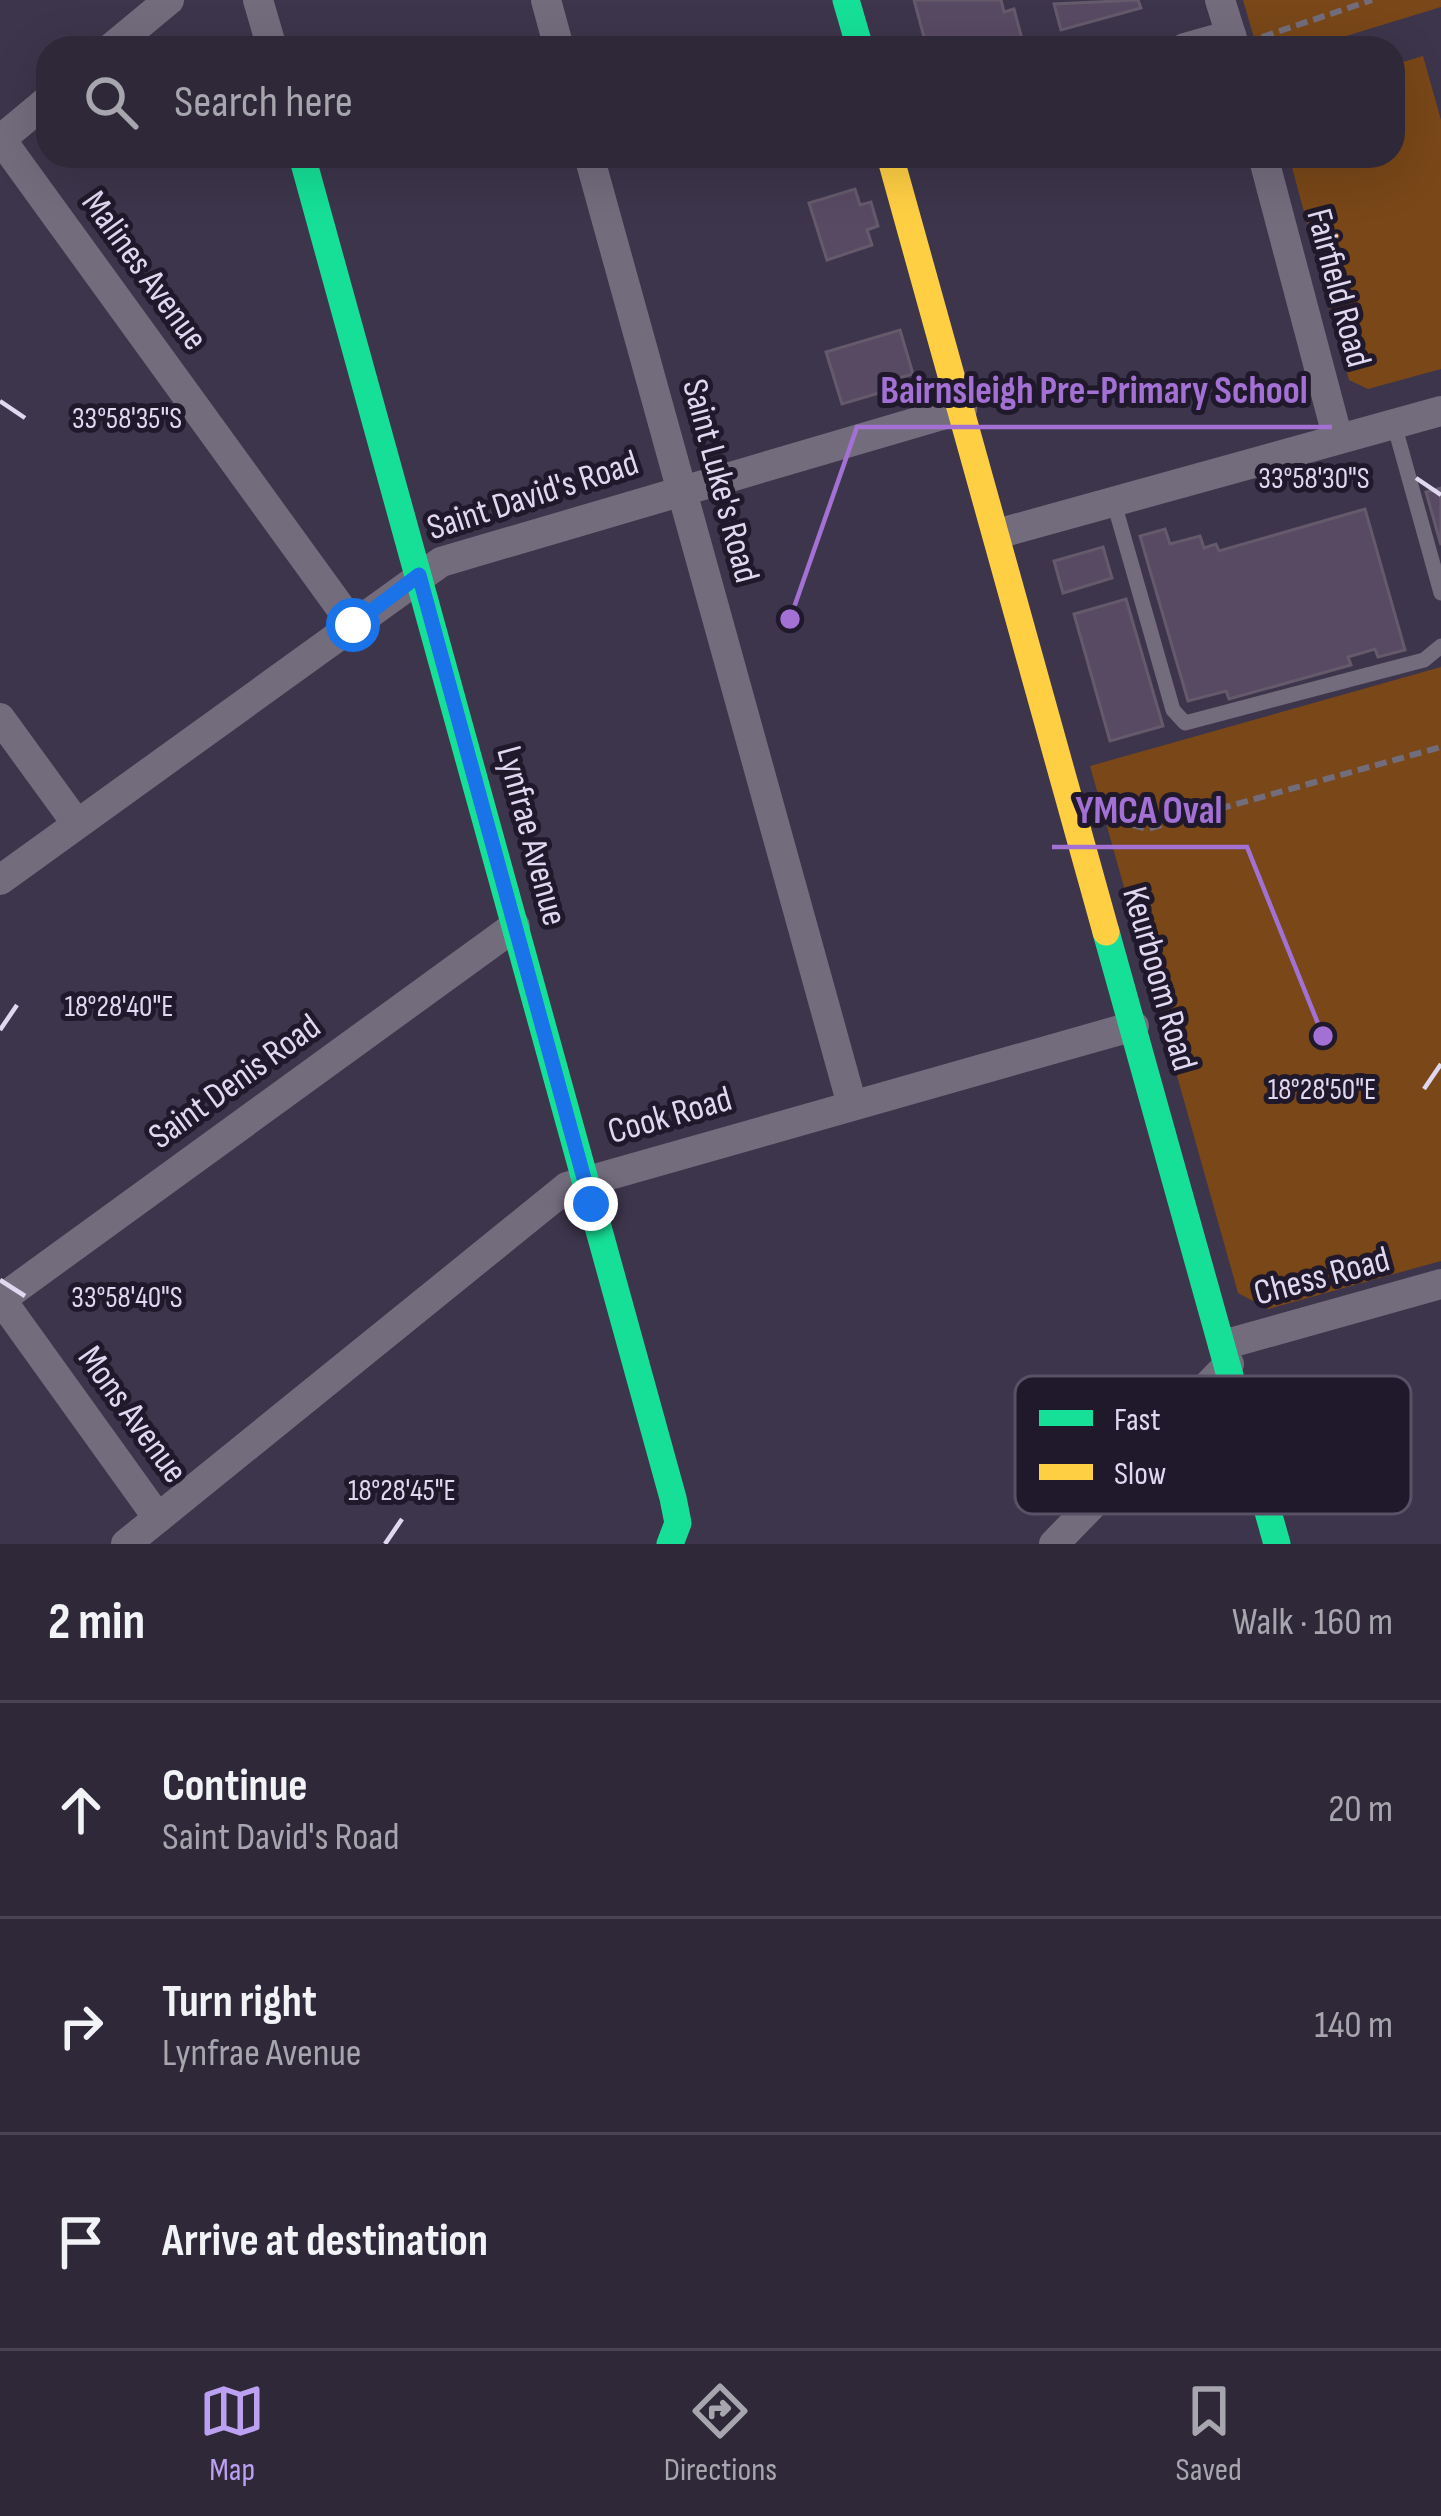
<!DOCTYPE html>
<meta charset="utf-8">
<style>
:root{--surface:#2e2838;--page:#363040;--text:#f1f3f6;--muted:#a7a6ae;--line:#494453;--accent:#bca0f2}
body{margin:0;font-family:"Sofia Sans Condensed",sans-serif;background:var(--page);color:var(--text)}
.stop{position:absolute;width:36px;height:36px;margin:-27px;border:9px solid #1a73e8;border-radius:50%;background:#fff}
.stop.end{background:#1a73e8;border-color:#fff;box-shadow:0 3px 12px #0008}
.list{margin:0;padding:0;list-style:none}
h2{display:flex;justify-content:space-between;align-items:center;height:156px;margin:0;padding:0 48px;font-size:51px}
h2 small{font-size:39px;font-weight:400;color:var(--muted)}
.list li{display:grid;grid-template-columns:78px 1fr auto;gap:36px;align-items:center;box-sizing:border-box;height:216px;padding:0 48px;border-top:3px solid var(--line)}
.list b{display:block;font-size:45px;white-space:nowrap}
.list p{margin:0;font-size:39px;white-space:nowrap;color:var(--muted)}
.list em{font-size:39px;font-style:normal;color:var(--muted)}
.icon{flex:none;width:66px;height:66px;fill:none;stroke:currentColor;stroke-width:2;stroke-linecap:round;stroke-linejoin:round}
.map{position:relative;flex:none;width:1441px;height:1544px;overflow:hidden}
.search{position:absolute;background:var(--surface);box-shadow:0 12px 48px #0002;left:36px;right:36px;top:36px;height:132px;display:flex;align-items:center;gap:30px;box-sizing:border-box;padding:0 42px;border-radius:36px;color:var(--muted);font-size:45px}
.sheet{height:804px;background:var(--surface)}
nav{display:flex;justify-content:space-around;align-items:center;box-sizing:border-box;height:168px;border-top:3px solid var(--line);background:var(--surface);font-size:33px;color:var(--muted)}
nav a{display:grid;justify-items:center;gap:6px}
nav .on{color:var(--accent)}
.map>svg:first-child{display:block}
.green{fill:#794718}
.building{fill:#594a63;stroke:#645a6b;stroke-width:3}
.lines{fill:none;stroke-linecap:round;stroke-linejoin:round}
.path{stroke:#736d7b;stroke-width:6;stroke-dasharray:12 6;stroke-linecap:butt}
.lane{stroke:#736c7d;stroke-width:15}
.street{stroke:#736c7d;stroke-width:30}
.fast{stroke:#16e098;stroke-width:27}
.slow{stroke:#ffcf43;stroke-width:27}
.route{stroke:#1a73e8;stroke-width:15}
.ticks{fill:none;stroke:#dfd8f0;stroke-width:4.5}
.labels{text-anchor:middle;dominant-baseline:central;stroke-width:10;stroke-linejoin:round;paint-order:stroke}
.street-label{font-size:36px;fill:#dfd8f0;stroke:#20192b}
.key{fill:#20192b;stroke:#595266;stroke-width:3}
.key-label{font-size:33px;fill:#dfd8f0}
.ticks-label{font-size:30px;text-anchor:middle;fill:#dfd8f0;stroke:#20192b;stroke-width:10;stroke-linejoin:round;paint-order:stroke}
.leader{fill:none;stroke:#a371d3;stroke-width:4.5}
.callout-dot{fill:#a371d3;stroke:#20192b;stroke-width:4.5}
.callout-label{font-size:39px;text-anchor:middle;font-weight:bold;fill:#a371d3;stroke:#20192b;stroke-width:10;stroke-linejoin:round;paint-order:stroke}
</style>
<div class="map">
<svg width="1441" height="1544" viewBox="0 0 1441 1544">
<rect width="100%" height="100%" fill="#3d354b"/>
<g class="green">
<path d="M 1243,0 L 1441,0 L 1441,7 L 1307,48 L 1257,48 Z"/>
<path d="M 1423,56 L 1441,120 L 1441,369 L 1368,389 L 1349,380 L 1289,156 L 1393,156 L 1393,65 Z"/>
<path d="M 1441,667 L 1441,1261 L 1268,1309 L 1238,1293 L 1090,766 Z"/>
</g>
<g class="building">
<path d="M 914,0 L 1001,0 L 1004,12 L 1014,9 L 1022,39 L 992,47 L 990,41 L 927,48 Z"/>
<path d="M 1138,0 L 1141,8 L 1061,30 L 1054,4 Z"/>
<path d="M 855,189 L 860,205 L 871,202 L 878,226 L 867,230 L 872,245 L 827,260 L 809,203 Z"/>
<path d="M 900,330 L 913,374 L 884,382 L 886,391 L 842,404 L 826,352 Z"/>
<path d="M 1441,488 L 1441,545 L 1426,492 Z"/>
<path d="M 1365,509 L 1405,650 L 1378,657 L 1375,649 L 1348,657 L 1351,665 L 1229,699 L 1226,691 L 1188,701 L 1140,536 L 1165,529 L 1170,544 L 1200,536 L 1204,548 L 1216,544 L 1219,551 Z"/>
<path d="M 1103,547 L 1112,578 L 1063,593 L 1054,561 Z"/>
<path d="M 1126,599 L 1163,726 L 1110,741 L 1074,614 Z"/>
</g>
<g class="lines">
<g class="path">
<path d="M 1262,37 L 1372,0"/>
<path d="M 1115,820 L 1147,829 L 1441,747"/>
</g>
<g class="lane">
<path d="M 1394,424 L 1441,593"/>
<path d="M 1114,503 L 1173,710 L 1185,723 L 1424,660 L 1441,646"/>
</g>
<g class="street">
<path d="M 258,0 L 272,48"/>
<path d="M 546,0 L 559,48"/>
<path d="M 1220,0 L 1235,48"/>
<path d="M 111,48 L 169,0"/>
<path d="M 1185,48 L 1231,35"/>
<path d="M 0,138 L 353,625"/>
<path d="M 0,140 L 48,100"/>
<path d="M 589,156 L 852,1105"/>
<path d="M 1263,156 L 1338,439"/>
<path d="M 997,534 L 1441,411"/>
<path d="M 0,718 L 77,824"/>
<path d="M 0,880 L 441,562 L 962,409"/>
<path d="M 0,1298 L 158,1518"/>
<path d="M 0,1300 L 515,926"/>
<path d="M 1223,1345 L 1441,1284"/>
<path d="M 126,1544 L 567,1187 L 1134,1026"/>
<path d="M 1054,1544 L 1229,1364"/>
</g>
<g class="fast">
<path d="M 846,0 L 860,48"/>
<path d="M 302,156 L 673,1498 L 678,1523 L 670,1544"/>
<path d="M 1106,932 L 1277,1544"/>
</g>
<path class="slow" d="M 890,156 L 1106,932"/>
</g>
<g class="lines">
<path class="route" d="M 353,625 L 419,575 L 591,1204"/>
</g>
<path class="ticks" d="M 0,401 L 25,418M 1416,478 L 1441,495M 0,1030 L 17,1005M 1424,1089 L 1441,1064M 0,1280 L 25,1296M 385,1544 L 402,1519"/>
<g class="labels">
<g class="street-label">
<text transform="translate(144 271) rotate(54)">Malines Avenue</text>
<text transform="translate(1338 288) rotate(75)">Fairfield Road</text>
<text transform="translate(720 481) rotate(75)">Saint Luke's Road</text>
<text transform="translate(533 496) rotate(-18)">Saint David's Road</text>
<text transform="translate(531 836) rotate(75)">Lynfrae Avenue</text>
<text transform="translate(1159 979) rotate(74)">Keurboom Road</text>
<text transform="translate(235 1082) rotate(-36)">Saint Denis Road</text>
<text transform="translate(670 1116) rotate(-16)">Cook Road</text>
<text transform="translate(1322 1277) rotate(-15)">Chess Road</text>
<text transform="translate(132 1415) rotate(54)">Mons Avenue</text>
</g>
</g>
<rect x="1015" y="1376" width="396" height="138" rx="18" class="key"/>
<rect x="1039" y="1410" width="54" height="16" fill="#16e098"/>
<rect x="1039" y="1464" width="54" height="16" fill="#ffcf43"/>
<g class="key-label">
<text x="1114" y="1430">Fast</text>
<text x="1114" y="1484">Slow</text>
</g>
<g class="ticks-label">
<text x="127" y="428">33°58'35"S</text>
<text x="1314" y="488">33°58'30"S</text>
<text x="119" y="1016">18°28'40"E</text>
<text x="1322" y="1099">18°28'50"E</text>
<text x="127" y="1307">33°58'40"S</text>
<text x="402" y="1500">18°28'45"E</text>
</g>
<path class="leader" d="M790 619L857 427H1332M1323 1036L1247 847H1052"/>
<g class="callout-dot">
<circle cx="790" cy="619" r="12"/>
<circle cx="1323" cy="1036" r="12"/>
</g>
<g class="callout-label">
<text x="1094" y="403">Bairnsleigh Pre-Primary School</text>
<text x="1149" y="823">YMCA Oval</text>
</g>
</svg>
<div class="stop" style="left:353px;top:625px"></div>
<div class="stop end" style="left:591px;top:1204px"></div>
<div class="search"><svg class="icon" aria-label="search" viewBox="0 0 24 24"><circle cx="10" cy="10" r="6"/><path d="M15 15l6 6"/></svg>Search here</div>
</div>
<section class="sheet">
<h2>2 min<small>Walk · 160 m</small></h2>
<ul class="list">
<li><svg class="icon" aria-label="ahead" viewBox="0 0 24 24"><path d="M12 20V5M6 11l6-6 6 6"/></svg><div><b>Continue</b><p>Saint David's Road</p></div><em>20 m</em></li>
<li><svg class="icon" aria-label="right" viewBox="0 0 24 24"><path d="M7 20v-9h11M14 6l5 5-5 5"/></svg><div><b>Turn right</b><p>Lynfrae Avenue</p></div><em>140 m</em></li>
<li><svg class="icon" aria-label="arrive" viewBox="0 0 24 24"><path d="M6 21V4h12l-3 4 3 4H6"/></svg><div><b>Arrive at destination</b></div></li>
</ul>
</section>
<nav>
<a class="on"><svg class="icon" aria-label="map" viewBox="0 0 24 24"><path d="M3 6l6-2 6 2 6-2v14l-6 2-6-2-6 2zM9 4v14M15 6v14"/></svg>Map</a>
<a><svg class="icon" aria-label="directions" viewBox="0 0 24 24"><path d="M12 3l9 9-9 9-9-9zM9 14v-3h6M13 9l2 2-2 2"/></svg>Directions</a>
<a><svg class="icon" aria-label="saved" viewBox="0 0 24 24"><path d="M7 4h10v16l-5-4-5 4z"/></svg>Saved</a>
</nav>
